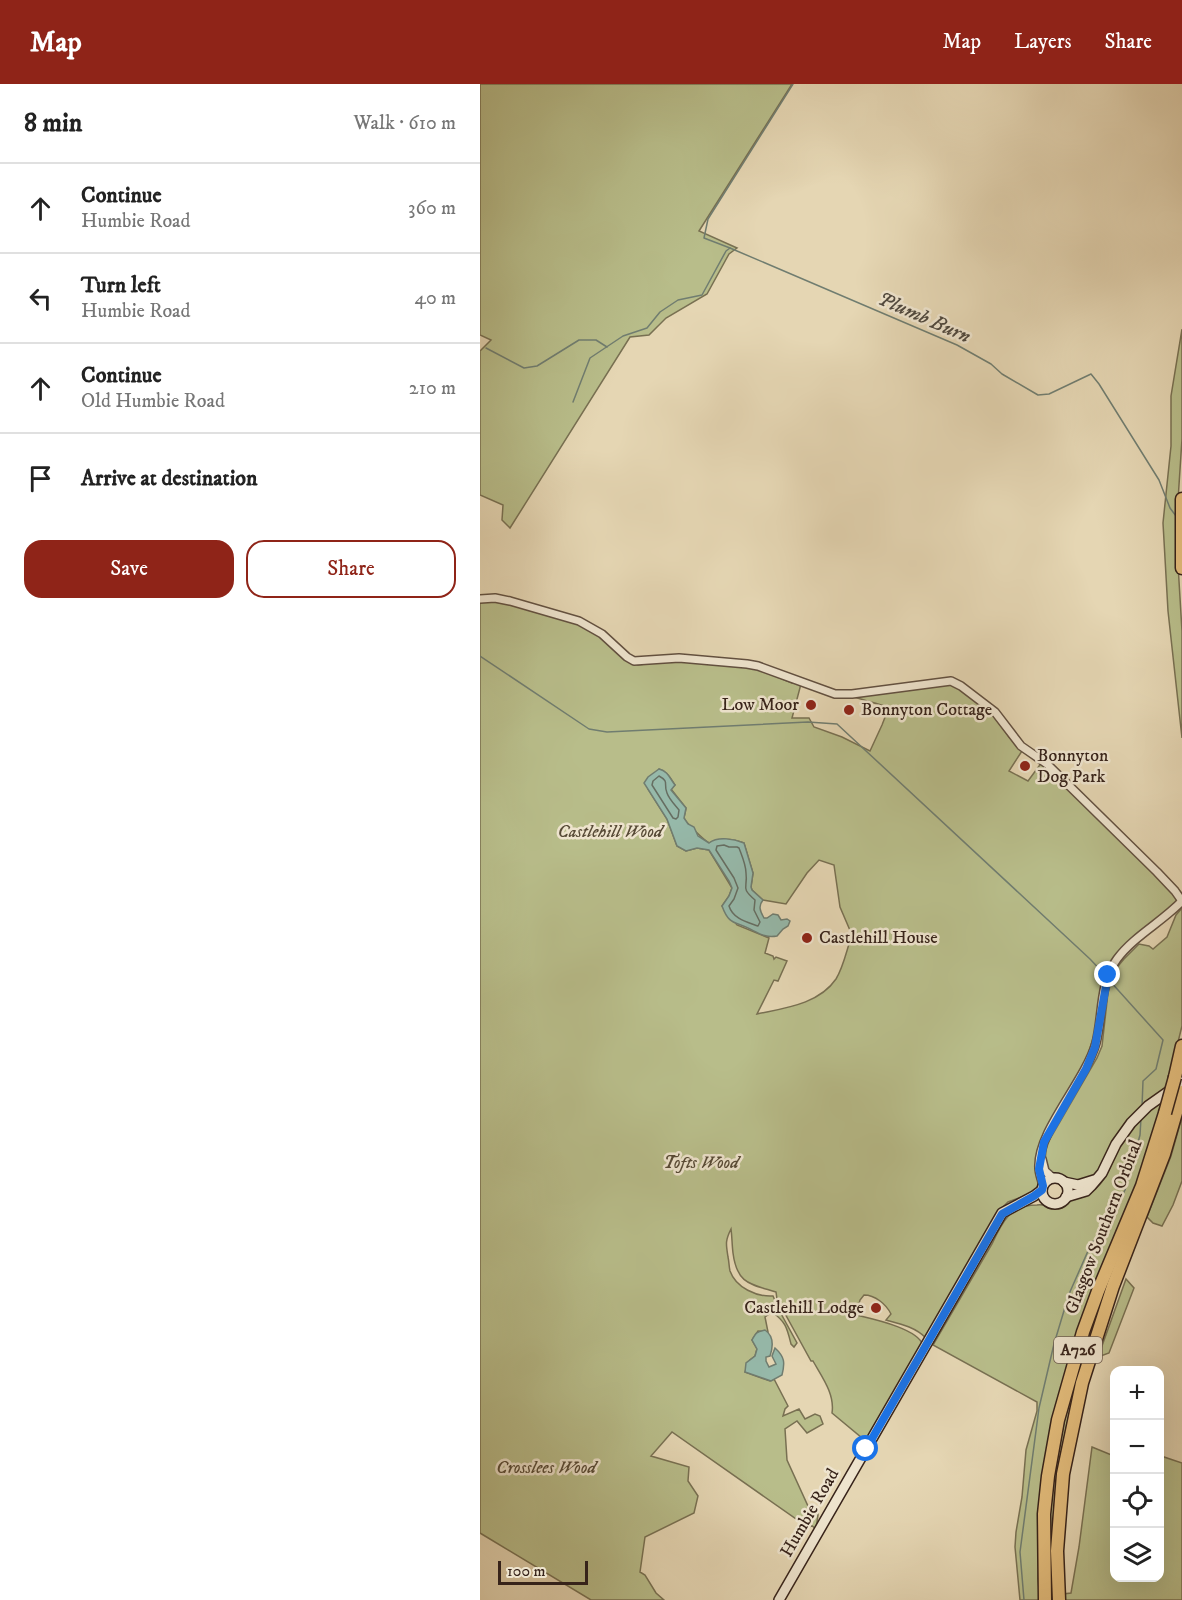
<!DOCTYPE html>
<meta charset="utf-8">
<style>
:root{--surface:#fff;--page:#f2f2f2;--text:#222;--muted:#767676;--line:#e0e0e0;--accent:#8f2418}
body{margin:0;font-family:"IM FELL DW Pica",serif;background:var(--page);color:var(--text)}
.controls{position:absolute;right:18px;bottom:18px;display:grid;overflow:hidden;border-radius:12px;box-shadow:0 6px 24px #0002}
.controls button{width:54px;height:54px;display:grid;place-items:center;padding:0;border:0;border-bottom:2px solid var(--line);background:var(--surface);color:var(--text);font:30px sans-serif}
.scale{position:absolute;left:18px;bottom:15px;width:90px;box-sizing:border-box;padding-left:6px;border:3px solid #37231a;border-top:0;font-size:16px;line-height:21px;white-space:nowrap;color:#37231a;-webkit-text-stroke:4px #eee4ce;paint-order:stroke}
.stop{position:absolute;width:18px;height:18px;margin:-14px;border:4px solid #1a73e8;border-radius:50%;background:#fff}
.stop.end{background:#1a73e8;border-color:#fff;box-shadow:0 2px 6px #0008}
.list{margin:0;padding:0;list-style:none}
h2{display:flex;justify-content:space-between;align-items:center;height:78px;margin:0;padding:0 24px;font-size:26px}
h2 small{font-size:20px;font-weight:400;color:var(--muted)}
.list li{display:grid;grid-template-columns:39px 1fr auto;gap:18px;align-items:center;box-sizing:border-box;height:90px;padding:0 24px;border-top:2px solid var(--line)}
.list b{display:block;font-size:22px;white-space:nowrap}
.list p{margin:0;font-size:20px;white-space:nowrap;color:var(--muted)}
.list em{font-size:20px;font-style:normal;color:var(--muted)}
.actions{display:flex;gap:12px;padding:18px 24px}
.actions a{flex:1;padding:14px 0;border:2px solid var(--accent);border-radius:18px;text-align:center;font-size:21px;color:var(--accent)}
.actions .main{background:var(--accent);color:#fff}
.icon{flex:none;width:33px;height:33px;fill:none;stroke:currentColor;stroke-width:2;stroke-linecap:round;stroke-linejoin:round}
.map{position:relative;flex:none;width:702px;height:1516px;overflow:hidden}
header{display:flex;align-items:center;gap:36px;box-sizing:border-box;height:84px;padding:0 30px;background:var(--accent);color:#fff}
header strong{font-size:28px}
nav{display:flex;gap:33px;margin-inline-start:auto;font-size:21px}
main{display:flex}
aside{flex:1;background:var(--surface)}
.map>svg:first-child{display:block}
.green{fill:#b8bd8a;stroke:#787052;stroke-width:1.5;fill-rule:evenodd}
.water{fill:#96b9aa;stroke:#707d70;stroke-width:1.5}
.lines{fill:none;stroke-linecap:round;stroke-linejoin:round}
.shore{stroke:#666e62;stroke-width:1.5}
.stream{stroke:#707d70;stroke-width:1.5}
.street-casing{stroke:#625040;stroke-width:10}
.secondary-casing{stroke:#37231a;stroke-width:12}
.highway-casing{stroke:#37231a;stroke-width:15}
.street{stroke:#eee4ce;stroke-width:7}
.secondary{stroke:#eee4ce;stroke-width:9}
.highway{stroke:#e2bb7a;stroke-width:12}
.highway-bridge-casing{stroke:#37231a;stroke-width:15;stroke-linecap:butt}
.highway-bridge{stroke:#e2bb7a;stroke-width:12}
.route{stroke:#1a73e8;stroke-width:8}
.poi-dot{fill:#8f2418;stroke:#eee4ce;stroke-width:2}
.labels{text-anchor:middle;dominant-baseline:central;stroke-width:5;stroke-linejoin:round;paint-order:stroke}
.shield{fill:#eee4ce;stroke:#6e5d50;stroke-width:1.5}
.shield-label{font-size:16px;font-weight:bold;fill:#37231a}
.poi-label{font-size:18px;fill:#37231a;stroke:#eee4ce;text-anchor:start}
.park-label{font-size:18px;font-style:italic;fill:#574a36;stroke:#eee4ce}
.street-label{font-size:18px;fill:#37231a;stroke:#eee4ce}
.water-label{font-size:20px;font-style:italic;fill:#4f483e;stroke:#eee4ce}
</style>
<header>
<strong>Map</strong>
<nav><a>Map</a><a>Layers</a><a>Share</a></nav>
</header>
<main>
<aside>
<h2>8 min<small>Walk · 610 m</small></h2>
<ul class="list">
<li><svg class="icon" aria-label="ahead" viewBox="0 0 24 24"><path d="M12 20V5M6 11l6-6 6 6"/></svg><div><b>Continue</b><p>Humbie Road</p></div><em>360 m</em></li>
<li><svg class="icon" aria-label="left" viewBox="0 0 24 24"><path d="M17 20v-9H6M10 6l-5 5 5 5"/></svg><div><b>Turn left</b><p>Humbie Road</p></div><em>40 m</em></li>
<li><svg class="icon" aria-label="ahead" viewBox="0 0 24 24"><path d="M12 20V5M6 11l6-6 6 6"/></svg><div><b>Continue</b><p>Old Humbie Road</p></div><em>210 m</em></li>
<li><svg class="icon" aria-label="arrive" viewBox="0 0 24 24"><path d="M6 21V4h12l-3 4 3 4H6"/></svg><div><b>Arrive at destination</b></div></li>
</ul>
<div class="actions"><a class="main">Save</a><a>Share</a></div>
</aside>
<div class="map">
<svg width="702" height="1516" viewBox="0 0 702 1516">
<rect width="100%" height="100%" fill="#e5d6b3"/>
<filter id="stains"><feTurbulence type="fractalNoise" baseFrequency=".00333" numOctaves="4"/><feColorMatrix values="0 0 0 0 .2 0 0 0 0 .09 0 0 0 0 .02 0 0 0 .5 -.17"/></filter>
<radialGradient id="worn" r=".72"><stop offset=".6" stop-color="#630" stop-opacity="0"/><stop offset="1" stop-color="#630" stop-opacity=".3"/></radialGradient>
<g class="green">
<path d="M 0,0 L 312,0 L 219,147 L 257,164 L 249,170 L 227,210 L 186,234 L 169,251 L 150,253 L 30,444 L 22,436 L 23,421 L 0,411 L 0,267 L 11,256 L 0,251 Z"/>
<path d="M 702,245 L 702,355 L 696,447 L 702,547 L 702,654 L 688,527 L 683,439 L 691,362 L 691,312 Z"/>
<path d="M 0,517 L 20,518 L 103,541 L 124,555 L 150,577 L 158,581 L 196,576 L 273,583 L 312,599 L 321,600 L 312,634 L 329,634 L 334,643 L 362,653 L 390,667 L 402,641 L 409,623 C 396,620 386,616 373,613 L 472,600 L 513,629 L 529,653 L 542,667 L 529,687 L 548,697 L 562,678 L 695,810 L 698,816 L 696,821 C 670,842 638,861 623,892 L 615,948 L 606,977 L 559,1065 L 559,1104 L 553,1109 L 528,1118 L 520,1126 L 446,1254 C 435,1243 421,1240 406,1236 L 411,1230 C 406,1220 395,1211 384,1211 L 380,1216 L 376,1231 C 392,1235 437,1244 443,1261 L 387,1358 L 352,1329 C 355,1310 342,1293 333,1277 L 331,1277 L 297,1215 L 296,1208 C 270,1200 257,1200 253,1169 C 252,1161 252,1152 251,1145 C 245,1157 246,1160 248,1173 C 249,1177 249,1183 250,1187 C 256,1204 277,1213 293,1212 L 299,1226 L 317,1259 L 314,1263 L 311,1260 C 307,1244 306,1238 292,1228 L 285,1233 L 288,1248 L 278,1247 L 272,1256 L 277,1265 L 275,1272 L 270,1276 L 265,1288 L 290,1297 L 294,1295 L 308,1322 L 305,1325 L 303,1332 L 319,1325 L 325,1335 L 335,1330 L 340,1332 L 343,1340 L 327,1349 L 317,1337 L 305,1345 L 307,1376 L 328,1422 L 337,1423 L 338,1431 L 336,1445 L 331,1441 L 329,1444 L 192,1348 L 171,1372 L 209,1383 L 208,1397 L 218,1412 L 214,1429 L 165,1453 L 160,1488 L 165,1491 L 176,1509 L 184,1516 L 111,1516 L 0,1449 ZM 179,685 C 187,687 191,695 195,701 L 191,705 L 206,724 C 206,726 204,733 204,734 C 206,739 224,756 229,759 C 240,754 252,754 264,759 L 273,789 L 271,803 L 272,806 L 283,816 L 306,820 L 327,789 L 339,776 L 354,781 L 360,823 L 372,851 C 367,864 364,882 356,895 C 339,920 305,924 277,930 L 294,896 L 298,897 L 307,877 L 296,873 L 294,875 L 293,872 L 285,869 L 289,854 L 257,841 L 242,822 L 249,812 L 252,804 L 229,766 L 217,764 L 206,767 L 197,762 L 187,735 L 168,705 Z"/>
<path d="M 702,824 L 702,942 L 686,1006 L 667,1018 L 618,1090 C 599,1102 587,1096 568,1087 L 565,1076 L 567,1060 L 617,974 L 622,962 L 628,909 L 634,887 L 644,875 L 659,860 L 669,862 L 673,865 L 687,853 L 696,831 Z"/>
<path d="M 683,1016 L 671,1058 L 646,1129 L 612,1213 L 560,1440 L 558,1495 L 560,1516 L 540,1516 L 535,1463 L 536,1448 L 542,1413 L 546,1366 L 557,1327 L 557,1318 L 453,1261 L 512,1160 C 522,1138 530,1121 557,1121 C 565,1120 573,1124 580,1122 C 585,1121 587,1117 592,1115 C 599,1112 607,1111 613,1107 C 629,1095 632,1075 641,1059 C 651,1042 667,1029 683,1016 Z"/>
<path d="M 702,1033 L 702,1097 L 693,1121 L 682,1142 L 673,1139 L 667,1133 L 691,1072 Z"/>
<path d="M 642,1161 L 594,1317 L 575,1516 L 570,1516 C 569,1479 567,1443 572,1406 C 582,1321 611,1240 642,1161 Z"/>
<path d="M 646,1195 L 654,1204 L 629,1269 L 618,1273 Z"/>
<path d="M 612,1363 L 634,1372 L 634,1494 L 680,1494 L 680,1380 L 684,1373 L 702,1379 L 702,1516 L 584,1516 L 583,1510 L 591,1509 L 599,1463 Z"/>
</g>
<g class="water">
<path d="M 179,685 C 188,687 190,695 195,701 L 191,706 L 206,724 L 204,734 L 208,740 L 214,743 L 218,752 L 229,759 C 238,752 254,755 264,759 L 273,789 L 271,803 L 272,806 L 283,816 C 278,822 280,827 284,834 L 287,834 L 293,830 L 298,831 L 301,836 L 307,835 L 310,837 L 308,842 L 303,845 L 297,852 C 286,854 280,850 270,845 C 254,837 249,841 242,822 L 249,812 L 252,804 L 249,797 L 229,766 L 217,764 L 206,767 L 197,762 L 187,735 L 164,699 L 168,693 Z"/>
<path d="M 285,1246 C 294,1252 293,1263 290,1272 L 286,1273 L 286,1277 L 289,1283 L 296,1280 L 292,1272 L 295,1264 C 305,1273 305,1279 302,1291 L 291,1297 L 265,1288 L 266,1279 L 275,1272 L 277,1265 L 272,1256 C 276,1248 277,1248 285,1246 Z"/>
</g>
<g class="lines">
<g class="shore">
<path d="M 179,692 C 190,698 183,700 187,709 C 189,715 195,721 199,726 L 198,733 L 196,735 L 193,734 L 172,701 L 173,697 Z"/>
<path d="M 244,761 L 249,763 L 257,763 L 259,764 C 262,772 266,781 266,789 C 268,805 260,803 275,816 L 274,826 L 280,838 L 278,842 C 267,838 253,835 249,822 L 254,815 L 258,804 L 254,794 L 236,766 L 237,762 Z"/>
</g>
<g class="stream">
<path d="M 250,164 L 224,154 L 228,135 L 313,0"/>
<path d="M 6,264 L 44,284 L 57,282 L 99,256 L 116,256 L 127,263"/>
<path d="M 93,318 L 110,274 L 143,252 L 167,244 L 180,228 L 198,216 L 222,211 L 246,167 L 250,164 L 477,261 L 511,280 L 522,290 L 558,311 L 569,310 L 611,290 L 619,300 L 679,396 L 690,424 L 696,432"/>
<path d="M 0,572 L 109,645 L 127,648 L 328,638 L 357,640 L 610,875 L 626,892"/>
<path d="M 629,896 L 683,956 L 676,985 L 663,997 L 662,1023"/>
<path d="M 544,1516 L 540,1468 L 559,1324 L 574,1260 L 589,1210 L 612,1158 L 621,1153 L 645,1106 L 660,1051 L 661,1034"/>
</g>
<g class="street-casing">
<g id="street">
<path d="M 0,515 L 15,514 L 30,517 L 99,537 L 122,550 L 147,573 L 154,577 L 199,574 L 267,580 L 278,582 L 355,610 L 372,610 L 471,597 L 481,602 L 515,628 L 541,662 L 567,680 L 677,788 L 695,807 L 702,817"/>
<path d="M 562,1075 L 565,1087 L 573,1094"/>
<path d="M 563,1102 C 562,1096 559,1090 559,1084 C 557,1047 605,998 616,959 C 623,932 619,899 637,875 C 654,852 682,838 702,817"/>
</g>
</g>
<g class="secondary-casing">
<g id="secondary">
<circle cx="575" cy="1107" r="13"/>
<path d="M 584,1098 L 598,1101 L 614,1096"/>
<path d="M 586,1113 L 606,1107 L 611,1102 L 622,1089 L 636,1060 L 651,1039 L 668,1022 L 702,998"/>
<path d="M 299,1516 L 522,1129 L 554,1112 L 562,1106"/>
</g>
</g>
<g class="highway-casing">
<g id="highway">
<path d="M 702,415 L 702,484"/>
<path d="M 695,993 L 702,962"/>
<path d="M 565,1516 L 564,1430 L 568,1392 L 578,1336 L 603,1248 L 618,1207 L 662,1102 L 685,1029"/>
<path d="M 579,1516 L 577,1467 L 583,1390 L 602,1299 L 633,1202 L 684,1070 L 702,1008"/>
</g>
</g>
<use href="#street" class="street"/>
<use href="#secondary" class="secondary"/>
<use href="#highway" class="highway"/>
<g class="highway-bridge-casing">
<path id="highway-bridge" d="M 685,1029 L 695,993"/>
</g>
<use href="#highway-bridge" class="highway-bridge"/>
</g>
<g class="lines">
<path class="route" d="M 386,1365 L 522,1130 L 554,1112 L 562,1106 L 563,1102 L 559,1085 L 564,1058 L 606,985 L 615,963 L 628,891"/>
</g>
<g class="poi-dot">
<circle cx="331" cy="621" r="6"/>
<circle cx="369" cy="626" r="6"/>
<circle cx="545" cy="682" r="6"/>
<circle cx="327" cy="854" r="6"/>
<circle cx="396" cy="1224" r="6"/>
</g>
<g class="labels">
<rect class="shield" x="574" y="1253" width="48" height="26" rx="4.5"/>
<g class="shield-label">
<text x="598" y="1266">A726</text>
</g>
<g class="poi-label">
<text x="319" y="621" text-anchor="end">Low Moor</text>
<text x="381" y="626">Bonnyton Cottage</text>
<text x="557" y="672">Bonnyton<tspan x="557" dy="21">Dog Park</tspan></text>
<text x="339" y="854">Castlehill House</text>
<text x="384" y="1224" text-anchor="end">Castlehill Lodge</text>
</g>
<g class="park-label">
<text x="130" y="748">Castlehill Wood</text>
<text x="221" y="1079">Tofts Wood</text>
<text x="66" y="1384">Crosslees Wood</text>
</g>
<g class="street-label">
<text transform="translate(624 1143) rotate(-69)">Glasgow Southern Orbital</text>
<text transform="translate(330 1429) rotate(-60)">Humbie Road</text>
</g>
<g class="water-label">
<text transform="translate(444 234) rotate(24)">Plumb Burn</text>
</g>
</g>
<rect width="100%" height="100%" filter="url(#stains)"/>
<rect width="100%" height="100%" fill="url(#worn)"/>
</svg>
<div class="controls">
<button>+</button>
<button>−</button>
<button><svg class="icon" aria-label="locate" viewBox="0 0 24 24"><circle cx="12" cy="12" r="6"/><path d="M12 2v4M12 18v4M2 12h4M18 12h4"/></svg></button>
<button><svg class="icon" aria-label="layers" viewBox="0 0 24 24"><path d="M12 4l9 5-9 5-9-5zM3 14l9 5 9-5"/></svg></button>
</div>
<div class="scale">100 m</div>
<div class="stop" style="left:386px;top:1365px"></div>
<div class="stop end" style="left:628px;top:891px"></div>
</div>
</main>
